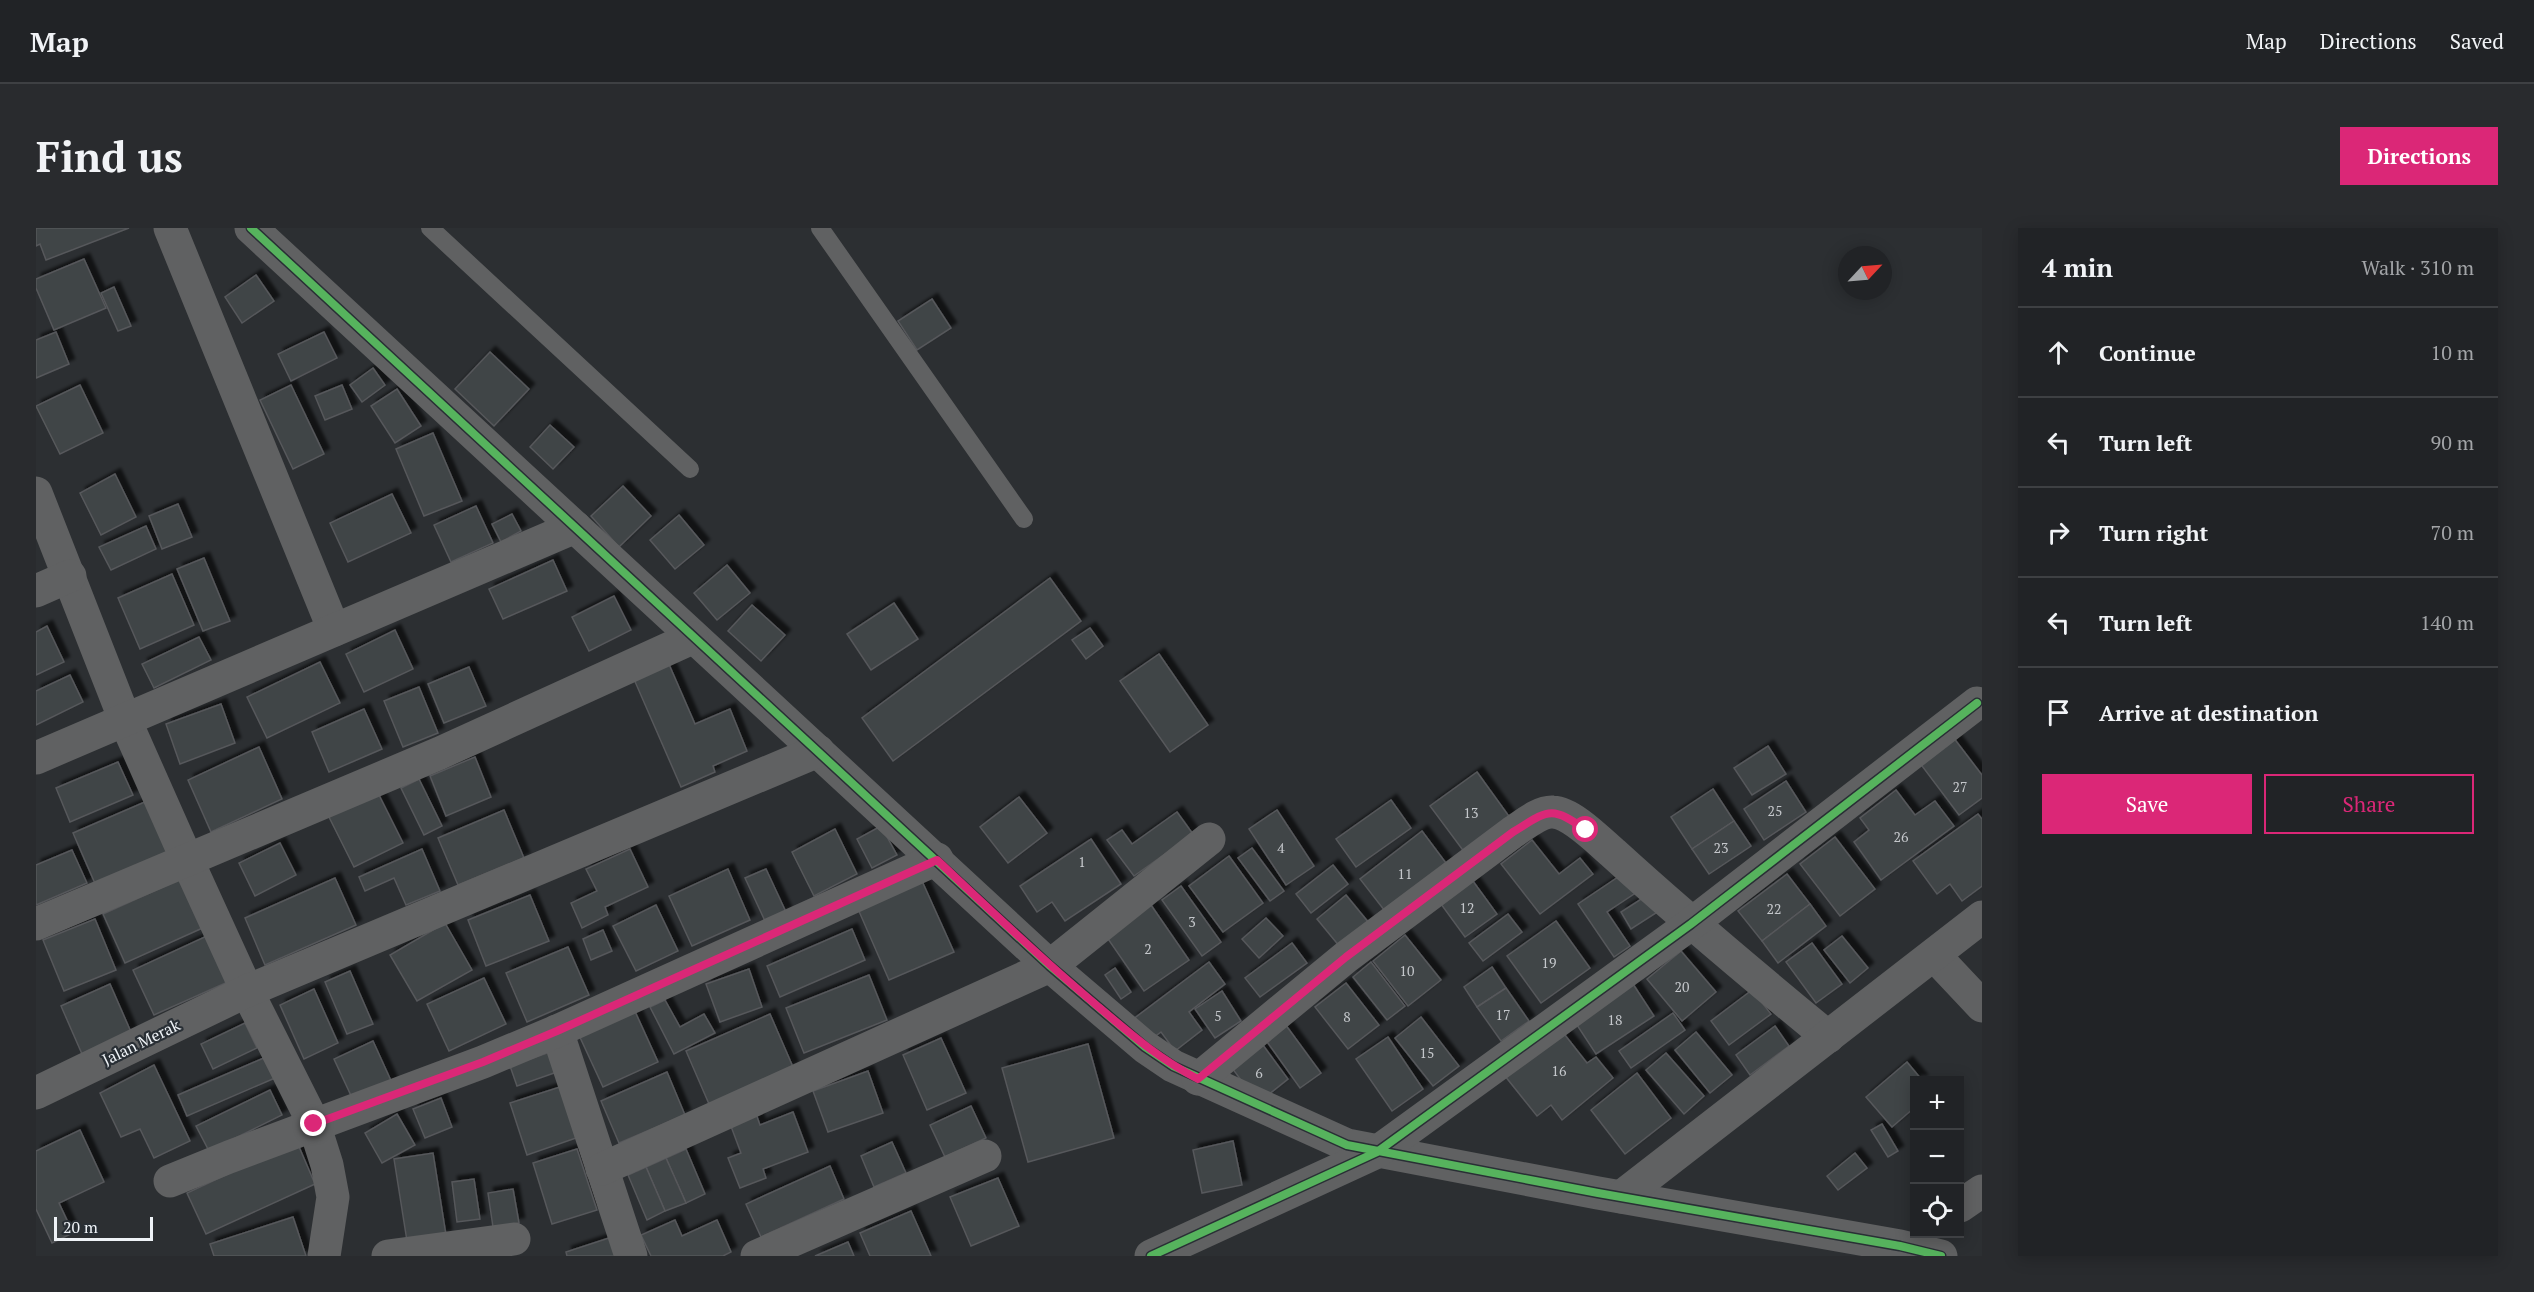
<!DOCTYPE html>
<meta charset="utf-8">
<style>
:root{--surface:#212326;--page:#292b2e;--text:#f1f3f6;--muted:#a2a4a7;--line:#3e4043;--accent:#db2777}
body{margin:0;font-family:"PT Serif",serif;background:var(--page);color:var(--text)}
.controls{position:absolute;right:18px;bottom:18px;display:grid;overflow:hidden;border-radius:0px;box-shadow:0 3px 15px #0003}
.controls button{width:54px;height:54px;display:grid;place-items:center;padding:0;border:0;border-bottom:2px solid var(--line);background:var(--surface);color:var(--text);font:30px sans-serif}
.compass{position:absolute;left:1802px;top:18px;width:54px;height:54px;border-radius:50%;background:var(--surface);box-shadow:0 3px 15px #0003;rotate:64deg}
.scale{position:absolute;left:18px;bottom:15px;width:99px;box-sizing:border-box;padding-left:6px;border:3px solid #eff3f7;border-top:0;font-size:16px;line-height:21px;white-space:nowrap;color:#eff3f7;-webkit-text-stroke:4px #292f35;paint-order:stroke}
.stop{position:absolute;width:18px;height:18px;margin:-14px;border:4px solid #db2777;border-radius:50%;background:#fff}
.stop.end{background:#db2777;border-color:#fff;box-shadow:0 2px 6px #0008}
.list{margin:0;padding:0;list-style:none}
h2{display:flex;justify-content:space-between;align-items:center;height:78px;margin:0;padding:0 24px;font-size:26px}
h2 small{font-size:20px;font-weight:400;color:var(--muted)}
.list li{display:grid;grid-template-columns:39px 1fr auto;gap:18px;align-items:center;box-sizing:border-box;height:90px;padding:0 24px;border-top:2px solid var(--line)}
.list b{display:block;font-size:22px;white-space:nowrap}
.list em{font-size:20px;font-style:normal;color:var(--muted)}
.actions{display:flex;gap:12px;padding:18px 24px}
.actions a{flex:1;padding:14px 0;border:2px solid var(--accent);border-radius:0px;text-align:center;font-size:21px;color:var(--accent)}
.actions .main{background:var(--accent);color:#fff}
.icon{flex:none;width:33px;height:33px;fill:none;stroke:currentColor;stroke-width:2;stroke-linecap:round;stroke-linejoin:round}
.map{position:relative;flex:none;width:1946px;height:1028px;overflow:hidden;border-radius:0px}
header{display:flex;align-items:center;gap:36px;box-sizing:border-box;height:84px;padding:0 30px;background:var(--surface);border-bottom:2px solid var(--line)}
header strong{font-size:28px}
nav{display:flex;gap:33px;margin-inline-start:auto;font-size:21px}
.intro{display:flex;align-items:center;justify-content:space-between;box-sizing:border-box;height:144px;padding:0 36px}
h1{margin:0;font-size:42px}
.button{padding:15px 27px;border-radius:0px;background:var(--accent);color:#fff;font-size:21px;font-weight:700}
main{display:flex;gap:36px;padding:0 36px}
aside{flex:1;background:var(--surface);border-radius:0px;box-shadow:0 3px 15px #0003}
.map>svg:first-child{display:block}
.building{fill:#414446;stroke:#56585b;stroke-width:1.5;filter:url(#shadow)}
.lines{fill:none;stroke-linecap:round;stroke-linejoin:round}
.lane{stroke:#606162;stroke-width:18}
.street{stroke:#606162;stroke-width:33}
.cycleway-casing{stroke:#292f35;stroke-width:11}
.cycleway{stroke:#56b35d;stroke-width:8}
.route{stroke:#db2777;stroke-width:8}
.labels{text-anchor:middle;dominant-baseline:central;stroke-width:4.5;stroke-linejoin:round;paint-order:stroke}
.number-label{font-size:14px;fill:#c4c7cb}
.street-label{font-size:16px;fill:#eff3f7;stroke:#292f35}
</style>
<header>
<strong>Map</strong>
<nav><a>Map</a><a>Directions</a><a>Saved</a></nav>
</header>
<div class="intro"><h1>Find us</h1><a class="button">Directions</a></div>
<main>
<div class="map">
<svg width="1946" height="1028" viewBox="0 0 1946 1028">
<defs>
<filter id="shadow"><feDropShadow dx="5.5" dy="-5.5" stdDeviation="1.5" flood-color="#0009"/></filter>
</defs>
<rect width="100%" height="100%" fill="#2c2f32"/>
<g class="building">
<path d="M 0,0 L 93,0 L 10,32 L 4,16 L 0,18 Z"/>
<path d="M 48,31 L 70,80 L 18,102 L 0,60 L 0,51 Z"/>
<path d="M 220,47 L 238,73 L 206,95 L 189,69 Z"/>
<path d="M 78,59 L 95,98 L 82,103 L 65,65 Z"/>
<path d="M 896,71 L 915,100 L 881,122 L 862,93 Z"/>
<path d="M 20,104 L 33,136 L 0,150 L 0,112 Z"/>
<path d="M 288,104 L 301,130 L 255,153 L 242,126 Z"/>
<path d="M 454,124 L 493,161 L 458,198 L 419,161 Z"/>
<path d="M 337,140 L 349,157 L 326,174 L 314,157 Z"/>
<path d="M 44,157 L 67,205 L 24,226 L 0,178 Z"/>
<path d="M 255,157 L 288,226 L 257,241 L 224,172 Z"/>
<path d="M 306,157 L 316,181 L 289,192 L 279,168 Z"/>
<path d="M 361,161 L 385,198 L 359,215 L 335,178 Z"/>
<path d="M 514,197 L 538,219 L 517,241 L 494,219 Z"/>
<path d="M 397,205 L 426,273 L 388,288 L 360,221 Z"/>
<path d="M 79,246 L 100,289 L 65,307 L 44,265 Z"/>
<path d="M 587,258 L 615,288 L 583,319 L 555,288 Z"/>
<path d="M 356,266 L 375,305 L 312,334 L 294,295 Z"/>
<path d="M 142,276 L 156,309 L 126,321 L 113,288 Z"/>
<path d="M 440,278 L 457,315 L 415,334 L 398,297 Z"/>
<path d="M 476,286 L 485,303 L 465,314 L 456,296 Z"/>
<path d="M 643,287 L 668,317 L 639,341 L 614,312 Z"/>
<path d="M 110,298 L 120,321 L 75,342 L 63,319 Z"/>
<path d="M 168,330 L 194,393 L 167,403 L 141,341 Z"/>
<path d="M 517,332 L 531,363 L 467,391 L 453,361 Z"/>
<path d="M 691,337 L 714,365 L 681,392 L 658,365 Z"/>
<path d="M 136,346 L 158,397 L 104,421 L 82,370 Z"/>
<path d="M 1014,350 L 1045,393 L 857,533 L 826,490 Z"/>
<path d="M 578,368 L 595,402 L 553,423 L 536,389 Z"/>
<path d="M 858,375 L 882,411 L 835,442 L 811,406 Z"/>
<path d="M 716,377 L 749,407 L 725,433 L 692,403 Z"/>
<path d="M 11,398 L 28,434 L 0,447 L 0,404 Z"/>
<path d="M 1054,400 L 1067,418 L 1050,431 L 1036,412 Z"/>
<path d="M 359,402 L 377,441 L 328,464 L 310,426 Z"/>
<path d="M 163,409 L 175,432 L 118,460 L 106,436 Z"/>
<path d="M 1123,426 L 1172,497 L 1134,524 L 1084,453 Z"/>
<path d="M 284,434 L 304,475 L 231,510 L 211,469 Z"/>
<path d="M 632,434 L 659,496 L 694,481 L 711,523 L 677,538 L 679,544 L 645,559 L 597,449 Z"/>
<path d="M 433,439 L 450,478 L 408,495 L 392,456 Z"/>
<path d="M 34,447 L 47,474 L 0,497 L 0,463 Z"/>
<path d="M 383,459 L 402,505 L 367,519 L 348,473 Z"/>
<path d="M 185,476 L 199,515 L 144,536 L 130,496 Z"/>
<path d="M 328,481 L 346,521 L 293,544 L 276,504 Z"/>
<path d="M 1917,509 L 1946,547 L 1946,570 L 1923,587 L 1883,534 Z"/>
<path d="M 1732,518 L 1750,546 L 1716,567 L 1698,540 Z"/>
<path d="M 223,519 L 246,571 L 175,604 L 152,552 Z"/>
<path d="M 439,529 L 455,569 L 410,588 L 394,548 Z"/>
<path d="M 82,534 L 97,567 L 34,594 L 20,560 Z"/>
<path d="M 1441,544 L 1475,591 L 1429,625 L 1394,578 Z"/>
<path d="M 383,551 L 406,598 L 388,607 L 365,560 Z"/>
<path d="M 1750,553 L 1770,584 L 1728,612 L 1708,581 Z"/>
<path d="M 340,561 L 367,615 L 318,639 L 291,585 Z"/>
<path d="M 1677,561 L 1698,593 L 1656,621 L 1635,589 Z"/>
<path d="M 1860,562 L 1879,587 L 1899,573 L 1918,598 L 1845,652 L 1818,614 L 1833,602 L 1824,590 Z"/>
<path d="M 983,569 L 1011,605 L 972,635 L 944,599 Z"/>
<path d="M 1355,572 L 1375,600 L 1320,639 L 1300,611 Z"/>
<path d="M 111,573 L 134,628 L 61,660 L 37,605 Z"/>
<path d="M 468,582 L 488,630 L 422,657 L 402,610 Z"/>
<path d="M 1241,582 L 1278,638 L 1250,657 L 1213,601 Z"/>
<path d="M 1141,584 L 1157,606 L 1098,648 L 1071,612 L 1086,602 L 1096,616 Z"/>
<path d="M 1942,586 L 1946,591 L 1946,658 L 1926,673 L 1914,656 L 1901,666 L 1877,633 Z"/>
<path d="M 1698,593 L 1715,618 L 1673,646 L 1656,621 Z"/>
<path d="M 845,598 L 861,627 L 836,640 L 821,611 Z"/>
<path d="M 799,601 L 821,646 L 778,668 L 756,624 Z"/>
<path d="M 1386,603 L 1413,639 L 1352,687 L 1324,651 Z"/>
<path d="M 1799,609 L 1839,661 L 1804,688 L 1764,636 Z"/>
<path d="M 1055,611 L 1085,656 L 1029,693 L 1016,674 L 1001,684 L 984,658 Z"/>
<path d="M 1496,612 L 1523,646 L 1544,630 L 1557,646 L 1504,686 L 1465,636 Z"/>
<path d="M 244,615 L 260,647 L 219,668 L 203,635 Z"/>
<path d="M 1216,620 L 1248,663 L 1234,673 L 1202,630 Z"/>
<path d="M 386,621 L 404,663 L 370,677 L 358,650 L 329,663 L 323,649 Z"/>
<path d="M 594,621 L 612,659 L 569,679 L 572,687 L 546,700 L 535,675 L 561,663 L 550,641 Z"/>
<path d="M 36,622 L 51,655 L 0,677 L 0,637 Z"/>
<path d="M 1193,628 L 1227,675 L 1187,704 L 1153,658 Z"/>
<path d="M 1297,637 L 1312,656 L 1275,685 L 1260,666 Z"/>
<path d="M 692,641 L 714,692 L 656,718 L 633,668 Z"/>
<path d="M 730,641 L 750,684 L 729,693 L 709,650 Z"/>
<path d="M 1588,645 L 1601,664 L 1571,684 L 1594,718 L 1578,729 L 1542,676 Z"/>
<path d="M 1751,646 L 1774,676 L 1726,713 L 1702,683 Z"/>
<path d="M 149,649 L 171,698 L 89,735 L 67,686 Z"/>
<path d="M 1434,649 L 1461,686 L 1429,709 L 1402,672 Z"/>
<path d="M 299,650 L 320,697 L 229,737 L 209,690 Z"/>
<path d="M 886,653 L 918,724 L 853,752 L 822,681 Z"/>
<path d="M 1145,658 L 1185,714 L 1166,728 L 1126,672 Z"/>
<path d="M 1613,666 L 1623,683 L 1595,701 L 1585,684 Z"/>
<path d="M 494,667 L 513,713 L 450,738 L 432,692 Z"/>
<path d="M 1310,667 L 1333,695 L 1304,719 L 1281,691 Z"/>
<path d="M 1774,676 L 1790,698 L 1742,735 L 1726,713 Z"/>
<path d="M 620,677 L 642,723 L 600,743 L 577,698 Z"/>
<path d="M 1115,677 L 1153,732 L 1108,763 L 1070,708 Z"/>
<path d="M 1472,686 L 1486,704 L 1447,733 L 1433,715 Z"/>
<path d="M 1230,690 L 1247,708 L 1223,730 L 1206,711 Z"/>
<path d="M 59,691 L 80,742 L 28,763 L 7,712 Z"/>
<path d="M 1520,693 L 1554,740 L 1505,775 L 1471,728 Z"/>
<path d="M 409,695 L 436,742 L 381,773 L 354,727 Z"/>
<path d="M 816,701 L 829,732 L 744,769 L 731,738 Z"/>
<path d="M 567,702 L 576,723 L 555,732 L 547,711 Z"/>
<path d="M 173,707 L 194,753 L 118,787 L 97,742 Z"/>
<path d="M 1369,707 L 1405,752 L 1372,778 L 1337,733 Z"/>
<path d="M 1806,708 L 1832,740 L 1814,755 L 1788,722 Z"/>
<path d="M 1256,715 L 1271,735 L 1224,769 L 1209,750 Z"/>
<path d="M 1776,715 L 1806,756 L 1780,775 L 1750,734 Z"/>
<path d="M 532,719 L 553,767 L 491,794 L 470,745 Z"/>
<path d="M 1645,723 L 1680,764 L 1646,793 L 1611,751 Z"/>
<path d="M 1173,734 L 1189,756 L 1153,784 L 1166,802 L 1139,823 L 1125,804 L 1113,813 L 1096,792 Z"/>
<path d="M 1335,734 L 1369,778 L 1351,792 L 1317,749 Z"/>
<path d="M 1456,739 L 1470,760 L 1441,779 L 1428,759 Z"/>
<path d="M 1079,740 L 1095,764 L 1085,771 L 1069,747 Z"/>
<path d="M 713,741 L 726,779 L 684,794 L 670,756 Z"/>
<path d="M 314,743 L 337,796 L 311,806 L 289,754 Z"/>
<path d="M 833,747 L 851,792 L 768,825 L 750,780 Z"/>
<path d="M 448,750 L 470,796 L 413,823 L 391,776 Z"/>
<path d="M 1310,755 L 1343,797 L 1312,821 L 1279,779 Z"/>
<path d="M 74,756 L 95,804 L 46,826 L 25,778 Z"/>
<path d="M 1597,756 L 1618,788 L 1560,826 L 1539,794 Z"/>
<path d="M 1470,760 L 1493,793 L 1465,813 L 1441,779 Z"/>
<path d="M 278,761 L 302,815 L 268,831 L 244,777 Z"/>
<path d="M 1716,762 L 1735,786 L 1693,817 L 1675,793 Z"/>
<path d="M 1186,763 L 1205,793 L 1179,810 L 1159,781 Z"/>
<path d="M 629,772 L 644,799 L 668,786 L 679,805 L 638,826 L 614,779 Z"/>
<path d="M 597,779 L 622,834 L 567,859 L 542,805 Z"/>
<path d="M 1637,785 L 1649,802 L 1595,840 L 1583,823 Z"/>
<path d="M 734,786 L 757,839 L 673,876 L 650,823 Z"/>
<path d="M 1385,789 L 1423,838 L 1397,858 L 1359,810 Z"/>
<path d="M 209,795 L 221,820 L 177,841 L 165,816 Z"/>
<path d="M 1249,796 L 1285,845 L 1264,860 L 1229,811 Z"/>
<path d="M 1739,798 L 1753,818 L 1714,847 L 1700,827 Z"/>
<path d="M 1525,802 L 1551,835 L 1560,829 L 1577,850 L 1526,892 L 1515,877 L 1501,888 L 1469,848 Z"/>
<path d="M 1660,804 L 1696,847 L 1674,865 L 1639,822 Z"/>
<path d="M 1352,809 L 1387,861 L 1356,883 L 1320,831 Z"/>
<path d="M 905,810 L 930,865 L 891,882 L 867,827 Z"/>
<path d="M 337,813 L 357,857 L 318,874 L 298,831 Z"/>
<path d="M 1224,813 L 1252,851 L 1222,875 L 1193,836 Z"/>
<path d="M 1052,816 L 1078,910 L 992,934 L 966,840 Z"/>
<path d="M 514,824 L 521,844 L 481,858 L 474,838 Z"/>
<path d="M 1630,825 L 1668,868 L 1648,886 L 1610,842 Z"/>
<path d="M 230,829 L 239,850 L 151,888 L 142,867 Z"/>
<path d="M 1871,834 L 1886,852 L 1878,852 L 1878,880 L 1856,899 L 1830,869 Z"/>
<path d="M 118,837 L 154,913 L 118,930 L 104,901 L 85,909 L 64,865 Z"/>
<path d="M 832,843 L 847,885 L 792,904 L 777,863 Z"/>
<path d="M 631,844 L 649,887 L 583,915 L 565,873 Z"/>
<path d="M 1601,845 L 1635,890 L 1589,926 L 1555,882 Z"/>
<path d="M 524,859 L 540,910 L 491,927 L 474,875 Z"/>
<path d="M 234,862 L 246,887 L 173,923 L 160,898 Z"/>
<path d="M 405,870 L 416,899 L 389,910 L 377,881 Z"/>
<path d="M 935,878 L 950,910 L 909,929 L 894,897 Z"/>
<path d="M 719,883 L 724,897 L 757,884 L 772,924 L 727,941 L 730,950 L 704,960 L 692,930 L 705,925 L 693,893 Z"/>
<path d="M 361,886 L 379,917 L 346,935 L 329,905 Z"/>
<path d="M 1846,896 L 1862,923 L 1852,929 L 1835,902 Z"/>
<path d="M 44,902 L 68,954 L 23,975 L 37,1005 L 16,1015 L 0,981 L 0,923 Z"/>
<path d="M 1197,913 L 1206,957 L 1166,965 L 1157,922 Z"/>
<path d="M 261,914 L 279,956 L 170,1006 L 151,965 Z"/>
<path d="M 856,914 L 870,945 L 838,959 L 825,928 Z"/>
<path d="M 541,921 L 561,982 L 516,996 L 497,935 Z"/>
<path d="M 650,921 L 669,966 L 650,975 L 630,930 Z"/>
<path d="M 397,925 L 410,1007 L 371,1013 L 358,931 Z"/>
<path d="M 1819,925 L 1831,940 L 1802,962 L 1791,948 Z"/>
<path d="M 630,930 L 650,975 L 629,983 L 610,939 Z"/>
<path d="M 794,938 L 808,971 L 725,1009 L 710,976 Z"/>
<path d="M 610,939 L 629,983 L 611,992 L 592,947 Z"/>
<path d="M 962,950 L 983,998 L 935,1018 L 914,969 Z"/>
<path d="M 438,951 L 444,991 L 421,994 L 416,954 Z"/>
<path d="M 477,961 L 483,995 L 457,999 L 452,965 Z"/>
<path d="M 875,983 L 895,1028 L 834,1028 L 824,1005 Z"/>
<path d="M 257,989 L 270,1028 L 178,1028 L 174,1016 Z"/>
<path d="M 639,992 L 646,1008 L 681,992 L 695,1024 L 687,1028 L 615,1028 L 605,1007 Z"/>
<path d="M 576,1009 L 582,1028 L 531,1028 L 530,1024 Z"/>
<path d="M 812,1014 L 818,1028 L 779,1028 Z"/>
</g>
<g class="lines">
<g class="lane">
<path d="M 394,0 L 654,241"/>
<path d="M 784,0 L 988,291"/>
</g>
<g class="street">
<path d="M 134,0 L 298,402"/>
<path d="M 215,0 L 1014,738 L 1109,819 L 1137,838 L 1311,917 L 1562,965 L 1864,1018 L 1905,1028"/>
<path d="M 0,265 L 89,492 L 152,634 L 211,763 L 278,896 L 291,937 L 297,969 L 288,1028"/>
<path d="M 0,363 L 34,348"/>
<path d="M 0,530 L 539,299"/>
<path d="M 0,696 L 404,525 L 656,410"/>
<path d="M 1898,727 L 1946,778"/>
<path d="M 521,803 L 595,1028"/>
<path d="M 1162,851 L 1310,729 L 1477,604 C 1488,597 1504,583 1517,584 C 1536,585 1563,613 1577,625 C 1647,689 1719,749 1792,809"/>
<path d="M 0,865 L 211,763 L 782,523"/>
<path d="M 566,941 L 1014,738 L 1173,611"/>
<path d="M 134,953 L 193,929 L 447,834 L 521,803 L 901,631"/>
<path d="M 1585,969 L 1946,689"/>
<path d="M 1924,978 L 1946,963"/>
<path d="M 352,1028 L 478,1011"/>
<path d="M 721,1028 L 949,928"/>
<path d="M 1115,1028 L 1341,924 L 1655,696 L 1941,475"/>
</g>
<g class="cycleway-casing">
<g id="cycleway">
<path d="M 215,0 L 1014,738 L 1109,819 L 1137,838 L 1311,917 L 1562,965 L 1864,1018 L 1905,1028"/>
<path d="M 1115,1028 L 1341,924 L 1655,696 L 1941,475"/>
</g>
</g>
<use href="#cycleway" class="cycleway"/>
</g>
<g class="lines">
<path class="route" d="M 278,896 L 447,834 L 521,803 L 901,632 C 953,681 1004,730 1059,776 C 1092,804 1123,831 1162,851 L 1310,729 L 1477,604 C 1513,582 1514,577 1550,602"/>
</g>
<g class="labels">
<g class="number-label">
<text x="1924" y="558">27</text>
<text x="1739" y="582">25</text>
<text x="1435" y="584">13</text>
<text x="1865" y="608">26</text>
<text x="1245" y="619">4</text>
<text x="1685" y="619">23</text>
<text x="1046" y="633">1</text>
<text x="1369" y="645">11</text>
<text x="1431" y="679">12</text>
<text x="1738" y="680">22</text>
<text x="1156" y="693">3</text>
<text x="1112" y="720">2</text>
<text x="1513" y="734">19</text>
<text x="1371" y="742">10</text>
<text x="1646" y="758">20</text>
<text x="1467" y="786">17</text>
<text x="1182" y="787">5</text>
<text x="1311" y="788">8</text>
<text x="1579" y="791">18</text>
<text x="1391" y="824">15</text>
<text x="1523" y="842">16</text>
<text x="1223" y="844">6</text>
</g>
<g class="street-label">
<text transform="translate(105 814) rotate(-26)">Jalan Merak</text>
</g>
</g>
</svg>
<div class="controls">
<button>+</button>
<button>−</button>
<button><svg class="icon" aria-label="locate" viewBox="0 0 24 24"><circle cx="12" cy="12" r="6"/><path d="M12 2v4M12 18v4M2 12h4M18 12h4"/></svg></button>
</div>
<svg class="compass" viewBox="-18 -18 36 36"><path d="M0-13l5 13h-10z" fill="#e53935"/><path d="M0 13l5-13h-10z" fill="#a2a4a7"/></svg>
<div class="scale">20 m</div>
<div class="stop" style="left:1550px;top:602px"></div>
<div class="stop end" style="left:278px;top:896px"></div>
</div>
<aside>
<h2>4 min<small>Walk · 310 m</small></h2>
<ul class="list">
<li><svg class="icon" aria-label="ahead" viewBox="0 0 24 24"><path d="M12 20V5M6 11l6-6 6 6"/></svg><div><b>Continue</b></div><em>10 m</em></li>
<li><svg class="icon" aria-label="left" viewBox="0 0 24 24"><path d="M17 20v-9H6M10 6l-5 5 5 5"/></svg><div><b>Turn left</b></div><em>90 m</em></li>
<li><svg class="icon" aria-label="right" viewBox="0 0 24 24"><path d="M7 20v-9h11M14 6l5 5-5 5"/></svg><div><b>Turn right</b></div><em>70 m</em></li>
<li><svg class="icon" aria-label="left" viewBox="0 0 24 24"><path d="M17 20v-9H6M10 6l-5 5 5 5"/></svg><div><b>Turn left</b></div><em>140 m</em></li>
<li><svg class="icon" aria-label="arrive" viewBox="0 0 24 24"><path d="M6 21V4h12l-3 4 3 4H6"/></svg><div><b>Arrive at destination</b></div></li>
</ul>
<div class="actions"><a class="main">Save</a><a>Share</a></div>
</aside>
</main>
